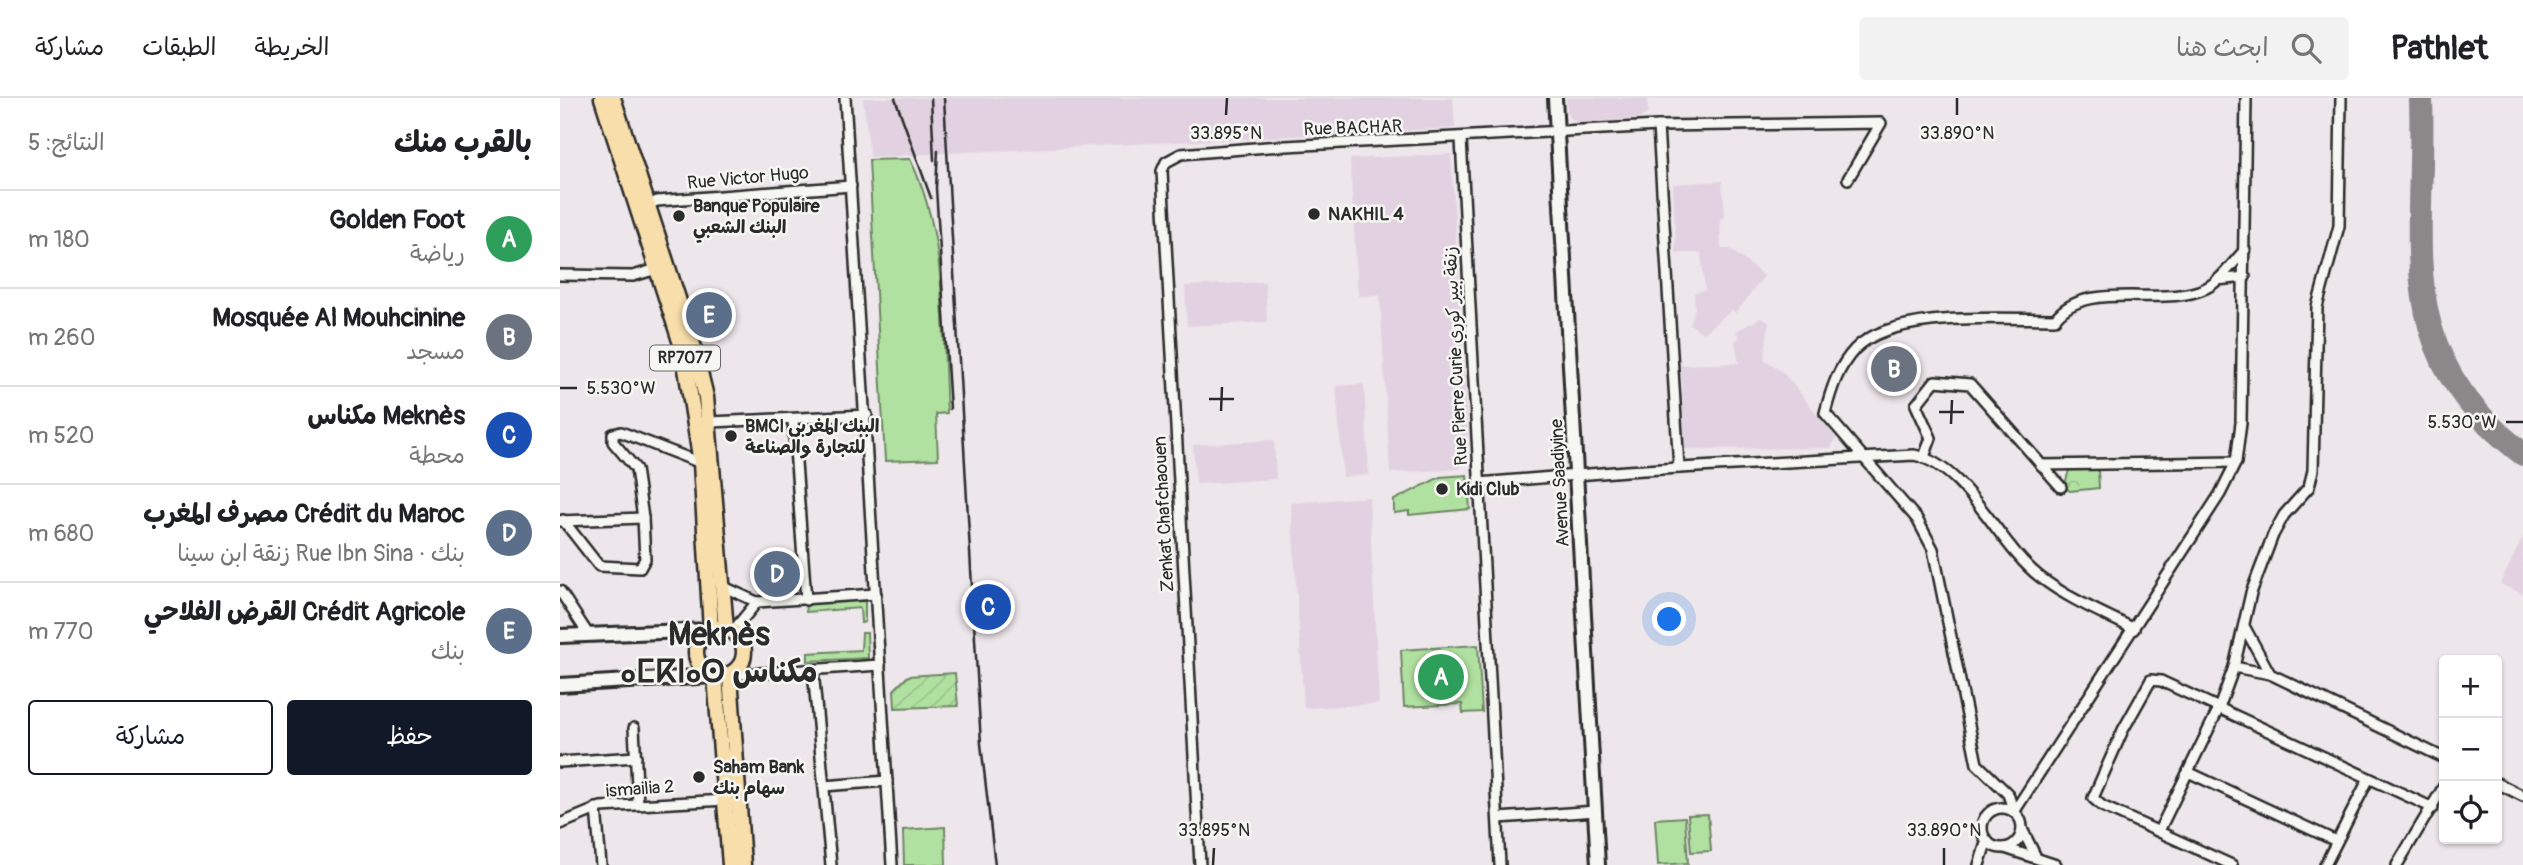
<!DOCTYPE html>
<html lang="ar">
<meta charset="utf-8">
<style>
:root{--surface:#fff;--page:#f2f2f2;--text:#202124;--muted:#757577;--line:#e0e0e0;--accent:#111827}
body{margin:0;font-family:Pangolin,"Playpen Sans Arabic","Noto Sans Tifinagh",sans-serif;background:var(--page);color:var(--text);direction:rtl}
.controls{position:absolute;right:21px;bottom:21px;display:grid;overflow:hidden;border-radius:7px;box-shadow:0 2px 5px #0004}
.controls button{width:63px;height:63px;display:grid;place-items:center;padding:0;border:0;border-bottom:2px solid var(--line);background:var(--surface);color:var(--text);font:35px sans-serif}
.you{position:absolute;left:1110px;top:522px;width:24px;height:24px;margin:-18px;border:5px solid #fff;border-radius:50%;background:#1a73e8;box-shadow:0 0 0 10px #1a73e833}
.badge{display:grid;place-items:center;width:46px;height:46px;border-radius:50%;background:var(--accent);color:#fff;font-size:23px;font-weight:700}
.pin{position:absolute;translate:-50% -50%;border:4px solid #fff;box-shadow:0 2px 7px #0006}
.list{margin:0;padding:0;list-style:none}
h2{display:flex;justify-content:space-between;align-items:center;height:91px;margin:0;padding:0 28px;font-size:30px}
h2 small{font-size:23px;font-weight:400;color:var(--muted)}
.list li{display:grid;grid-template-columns:46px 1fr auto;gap:21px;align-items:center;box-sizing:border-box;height:98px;padding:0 28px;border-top:2px solid var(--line)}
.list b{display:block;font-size:26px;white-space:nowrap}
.list p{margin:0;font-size:23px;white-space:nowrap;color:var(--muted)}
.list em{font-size:23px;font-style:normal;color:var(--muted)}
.actions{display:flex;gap:14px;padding:21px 28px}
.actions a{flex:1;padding:16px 0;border:2px solid var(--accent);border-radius:7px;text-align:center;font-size:24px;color:var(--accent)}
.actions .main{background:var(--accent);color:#fff}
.icon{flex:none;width:38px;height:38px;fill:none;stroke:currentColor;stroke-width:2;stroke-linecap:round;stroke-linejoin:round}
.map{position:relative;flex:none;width:1963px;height:767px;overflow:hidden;direction:ltr}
header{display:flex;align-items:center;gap:42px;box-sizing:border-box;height:98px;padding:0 35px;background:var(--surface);border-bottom:2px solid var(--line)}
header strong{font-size:33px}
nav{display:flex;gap:38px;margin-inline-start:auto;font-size:24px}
.search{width:490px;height:63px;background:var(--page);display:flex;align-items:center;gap:18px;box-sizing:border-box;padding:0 24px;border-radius:7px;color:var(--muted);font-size:26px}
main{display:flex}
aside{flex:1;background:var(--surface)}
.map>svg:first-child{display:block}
.built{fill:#e2d2e1}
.grass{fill:#b1e1a0;stroke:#6e8666;stroke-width:2}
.forest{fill:url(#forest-crowns);stroke:#6e8666;stroke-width:2}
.garden{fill:url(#garden-furrows);stroke:#6e8666;stroke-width:2}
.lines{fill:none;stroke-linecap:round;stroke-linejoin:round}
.taxiway{stroke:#8c888a;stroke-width:24}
.street-casing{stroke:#2b2b2b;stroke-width:14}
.secondary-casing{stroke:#2b2b2b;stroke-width:18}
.primary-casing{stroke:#2b2b2b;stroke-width:19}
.street{stroke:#f6f6f2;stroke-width:9}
.secondary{stroke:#f6f6f2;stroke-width:12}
.primary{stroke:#f8deab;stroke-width:14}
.rail{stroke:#2b2b2b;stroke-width:2.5}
.ticks{fill:none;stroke:#2b2b2b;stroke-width:2.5}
.poi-dot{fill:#2b2b2b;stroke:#f6f6f2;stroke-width:2.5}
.labels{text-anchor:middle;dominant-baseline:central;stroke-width:5;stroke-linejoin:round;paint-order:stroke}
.shield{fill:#f6f6f2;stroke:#686867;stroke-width:2}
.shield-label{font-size:16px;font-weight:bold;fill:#2b2b2b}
.street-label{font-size:18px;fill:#2b2b2b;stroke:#f6f6f2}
.poi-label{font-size:18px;font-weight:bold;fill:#2b2b2b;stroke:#f6f6f2;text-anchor:start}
.town-label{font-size:32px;font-weight:bold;fill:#2b2b2b;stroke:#f6f6f2}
.ticks-label{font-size:18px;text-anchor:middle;fill:#2b2b2b;stroke:#f6f6f2;stroke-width:5;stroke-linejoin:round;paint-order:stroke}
</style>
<header>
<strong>Pathlet</strong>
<div class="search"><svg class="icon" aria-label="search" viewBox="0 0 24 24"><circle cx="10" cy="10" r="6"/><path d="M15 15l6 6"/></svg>ابحث هنا</div>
<nav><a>الخريطة</a><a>الطبقات</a><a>مشاركة</a></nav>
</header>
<main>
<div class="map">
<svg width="1963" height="767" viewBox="0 0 1963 767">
<defs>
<pattern id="forest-crowns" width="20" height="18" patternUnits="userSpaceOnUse" patternTransform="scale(1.75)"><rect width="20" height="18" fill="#b1e1a0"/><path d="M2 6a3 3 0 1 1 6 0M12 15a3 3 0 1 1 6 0" fill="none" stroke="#98c18a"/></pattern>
<pattern id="garden-furrows" width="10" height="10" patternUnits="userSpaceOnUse" patternTransform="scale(1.75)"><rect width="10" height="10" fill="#b1e1a0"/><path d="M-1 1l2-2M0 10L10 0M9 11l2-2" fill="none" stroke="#98c18a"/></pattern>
</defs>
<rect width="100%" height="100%" fill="#ede6ea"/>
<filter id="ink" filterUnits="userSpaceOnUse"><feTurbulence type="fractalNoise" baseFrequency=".0143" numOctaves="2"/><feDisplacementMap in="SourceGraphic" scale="14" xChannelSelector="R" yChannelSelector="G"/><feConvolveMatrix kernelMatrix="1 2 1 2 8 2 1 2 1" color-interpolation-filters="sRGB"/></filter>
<g filter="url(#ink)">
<g class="built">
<path d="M 303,0 L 893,0 L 895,30 L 310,59 Z"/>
<path d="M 1006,0 L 1087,0 L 1088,15 L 1079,21 L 1016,25 L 1007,16 Z"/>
<path d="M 891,56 L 909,359 L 899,371 L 830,375 L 820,197 L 798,198 L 790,61 Z"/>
<path d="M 1162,83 L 1165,119 L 1160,121 L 1161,151 L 1170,151 L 1204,178 L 1176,215 L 1172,212 L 1143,235 L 1130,226 L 1135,210 L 1134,195 L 1145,192 L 1141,155 L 1116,155 L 1113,86 Z"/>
<path d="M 705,184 L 707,224 L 627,228 L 625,188 Z"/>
<path d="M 1201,220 L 1209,224 L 1204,261 L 1223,274 L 1276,340 L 1271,350 L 1125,351 L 1121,267 L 1179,265 L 1175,243 L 1179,240 L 1176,233 Z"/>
<path d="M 804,286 L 809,377 L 783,379 L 776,288 Z"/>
<path d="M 714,342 L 716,381 L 636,386 L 633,347 Z"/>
<path d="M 809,399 L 819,606 L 744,610 L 731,405 Z"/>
<path d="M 1963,439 L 1963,496 L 1940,486 Z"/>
</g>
<g class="grass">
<path d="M 350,61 C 388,138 382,231 387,315 L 376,316 L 378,361 L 325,363 L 309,62 Z"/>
<path d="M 907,377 L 910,411 L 849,417 L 849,413 L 834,415 L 834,402 L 880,379 Z"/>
<path d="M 305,500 L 305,524 L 301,525 L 300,510 L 246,514 L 245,504 Z"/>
<path d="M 302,535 L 307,535 L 308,560 L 248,563 L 248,555 L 301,552 Z"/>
<path d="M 918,547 L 922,614 L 903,615 L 902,606 L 844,609 L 841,552 Z"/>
<path d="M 1148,716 L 1151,753 L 1131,754 L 1128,717 Z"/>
<path d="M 1125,719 L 1128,765 L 1098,767 L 1095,721 Z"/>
<path d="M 385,729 L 386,767 L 344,767 L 343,732 Z"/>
</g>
<path class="forest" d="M 1510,369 L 1538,372 L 1539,390 L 1510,393 L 1504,389 Z"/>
<path class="garden" d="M 395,575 L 398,608 L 335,610 L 334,592 L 348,578 Z"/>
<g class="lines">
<path class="taxiway" d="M 1861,0 C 1866,148 1828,253 1963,356"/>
<g class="street-casing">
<g id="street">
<path d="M 285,0 L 332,767"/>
<path d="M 1098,28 L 1119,370"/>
<path d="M 901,41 L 940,767"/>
<path d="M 88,107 L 97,103 L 291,88"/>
<path d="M 0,177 L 73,178 L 97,171"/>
<path d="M 1657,182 L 1685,179"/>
<path d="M 233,323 L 246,502"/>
<path d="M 150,324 L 307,317"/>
<path d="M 1364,359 L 1371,340 L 1356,307 L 1375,283 L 1410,286 L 1501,389"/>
<path d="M 1481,367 L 1676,364"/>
<path d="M 919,385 L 1066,373 L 1354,357 C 1407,368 1438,447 1480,479 C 1508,501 1543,515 1574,531"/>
<path d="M 3,422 L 39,468 L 80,470 L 85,461 L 83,420 L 76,371 L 53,344 L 53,336 L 61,334 L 141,365"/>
<path d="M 0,423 L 83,420"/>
<path d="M 162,488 L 197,504"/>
<path d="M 0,493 L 28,536"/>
<path d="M 1684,528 L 1710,576"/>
<path d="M 172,534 L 197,504 L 316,496"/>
<path d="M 1674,569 L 1710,576 L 1884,660"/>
<path d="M 253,572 L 271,767"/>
<path d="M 170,577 L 320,567"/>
<path d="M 74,630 L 78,706"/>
<path d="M 0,664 L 76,659"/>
<path d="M 1628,674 L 1776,743"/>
<path d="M 1937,685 L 1963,698"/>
<path d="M 264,688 L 327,683"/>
<path d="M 36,710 L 41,767"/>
<circle cx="1442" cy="730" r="20"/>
<path d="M 1454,714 L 1448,696 L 1417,666 L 1373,451 L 1357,421 L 1265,315 C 1271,292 1278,269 1295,251 C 1333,212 1443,221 1495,221 C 1526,180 1603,211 1646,190 C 1661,183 1673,164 1685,152"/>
<path d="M 1454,714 L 1660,396 L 1676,364 L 1681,325 L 1686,0"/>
<path d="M 938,720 L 1036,713"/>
<path d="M 0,726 L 41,709 L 166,702"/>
<path d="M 1462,731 L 1475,757"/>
<path d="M 1599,733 L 1659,610 L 1674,569 L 1691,495 L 1713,437 L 1724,417 L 1749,389 L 1753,372 L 1757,209 L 1779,128 L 1781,0"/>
<path d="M 1445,750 L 1496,767"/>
<path d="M 640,767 L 602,73 L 606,64 L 621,56 L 707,49 L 1098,28 L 1321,25 L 1288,81"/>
<path d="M 1419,767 L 1427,742"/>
<path d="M 1672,767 L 1542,708 L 1533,700 L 1563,632 L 1591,582 L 1601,583 L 1873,710"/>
<path d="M 1765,767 L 1808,682"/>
<path d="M 1837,767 L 1884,688"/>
</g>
</g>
<g class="secondary-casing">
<g id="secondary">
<path d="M 995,0 L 1038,767"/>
<path d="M 0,538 L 151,532"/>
<path d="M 0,587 L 155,578"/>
</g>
</g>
<g class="primary-casing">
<g id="primary">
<path d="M 42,0 L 123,252 L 141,365 L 151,532"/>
<path d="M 53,0 L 134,250 L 146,299 L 166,531"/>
<circle cx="160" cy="554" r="24"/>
<path d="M 170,577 L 183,767"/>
<path d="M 155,578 L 170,767"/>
</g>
</g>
<use href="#street" class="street"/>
<use href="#secondary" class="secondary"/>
<use href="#primary" class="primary"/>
<g class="rail">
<path d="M 335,0 L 371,100"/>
<path d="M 371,0 L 374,62"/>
<path d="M 384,0 L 421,646 L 435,767"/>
<path d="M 378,52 L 376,90 L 390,311"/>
</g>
</g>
</g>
<path class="ticks" d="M 666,17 L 667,0M 1397,17 L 1397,0M 0,290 L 17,290M 649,301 L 674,301M 661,313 L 662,289M 1379,314 L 1404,314M 1946,324 L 1963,324M 1391,326 L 1392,302M 653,767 L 654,750M 1384,767 L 1384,750"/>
<g class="poi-dot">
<circle cx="754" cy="116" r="7"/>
<circle cx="119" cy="118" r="7"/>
<circle cx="171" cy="338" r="7"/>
<circle cx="882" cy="391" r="7"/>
<circle cx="139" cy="679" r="7"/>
</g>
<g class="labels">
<rect class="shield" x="90" y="247.5" width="70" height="25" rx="5"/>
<g class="shield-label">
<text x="125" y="260">RP7077</text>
</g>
<g class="street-label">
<text transform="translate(793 30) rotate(-2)">Rue BACHAR</text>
<text transform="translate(188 80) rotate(-5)">Rue Victor Hugo</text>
<text transform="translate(896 258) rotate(-93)">Rue Pierre Curie زنقة بيير كوري</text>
<text transform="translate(1000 385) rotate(-93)">Avenue Saadiyine</text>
<text transform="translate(604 416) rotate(-93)">Zenkat Chafchaouen</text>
<text transform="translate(80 691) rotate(-4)">ismailia 2</text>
</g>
<g class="poi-label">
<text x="133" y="108">Banque Populaire<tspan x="133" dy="21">البنك الشعبي</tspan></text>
<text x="768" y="116">NAKHIL 4</text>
<text x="185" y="328">BMCI البنك المغربي<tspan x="185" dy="21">للتجارة والصناعة</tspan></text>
<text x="896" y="391">Kidi Club</text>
<text x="153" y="669">Saham Bank<tspan x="153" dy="21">سهام بنك</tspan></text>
</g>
<g class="town-label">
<text x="159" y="537">Meknès<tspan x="159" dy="37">ⴰⵎⴽⵏⴰⵙ مكناس</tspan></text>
</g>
</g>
<g class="ticks-label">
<text x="666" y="41">33.895°N</text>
<text x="1397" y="41">33.890°N</text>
<text x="61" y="296">5.530°W</text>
<text x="1902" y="330">5.530°W</text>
<text x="654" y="738">33.895°N</text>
<text x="1384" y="738">33.890°N</text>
</g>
</svg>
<div class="controls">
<button>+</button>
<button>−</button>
<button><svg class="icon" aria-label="locate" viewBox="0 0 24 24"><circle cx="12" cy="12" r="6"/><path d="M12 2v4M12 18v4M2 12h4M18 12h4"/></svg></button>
</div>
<div class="you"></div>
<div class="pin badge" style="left:881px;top:579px;background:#2e9e5b">A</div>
<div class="pin badge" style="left:1334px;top:271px;background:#6b7280">B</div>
<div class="pin badge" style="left:428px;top:509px;background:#1a4fb4">C</div>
<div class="pin badge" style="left:217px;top:476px;background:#5c6f8a">D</div>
<div class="pin badge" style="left:149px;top:217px;background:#5c6f8a">E</div>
</div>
<aside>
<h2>بالقرب منك<small>النتائج: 5</small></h2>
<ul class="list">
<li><span class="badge" style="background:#2e9e5b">A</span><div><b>Golden Foot</b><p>رياضة</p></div><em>180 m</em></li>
<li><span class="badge" style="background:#6b7280">B</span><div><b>Mosquée Al Mouhcinine</b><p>مسجد</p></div><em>260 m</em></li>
<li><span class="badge" style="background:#1a4fb4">C</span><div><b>Meknès مكناس</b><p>محطة</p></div><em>520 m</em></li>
<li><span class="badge" style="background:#5c6f8a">D</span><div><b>Crédit du Maroc مصرف المغرب</b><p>بنك · Rue Ibn Sina زنقة ابن سينا</p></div><em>680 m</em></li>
<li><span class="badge" style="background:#5c6f8a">E</span><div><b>Crédit Agricole القرض الفلاحي</b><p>بنك</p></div><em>770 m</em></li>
</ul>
<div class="actions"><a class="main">حفظ</a><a>مشاركة</a></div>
</aside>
</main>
